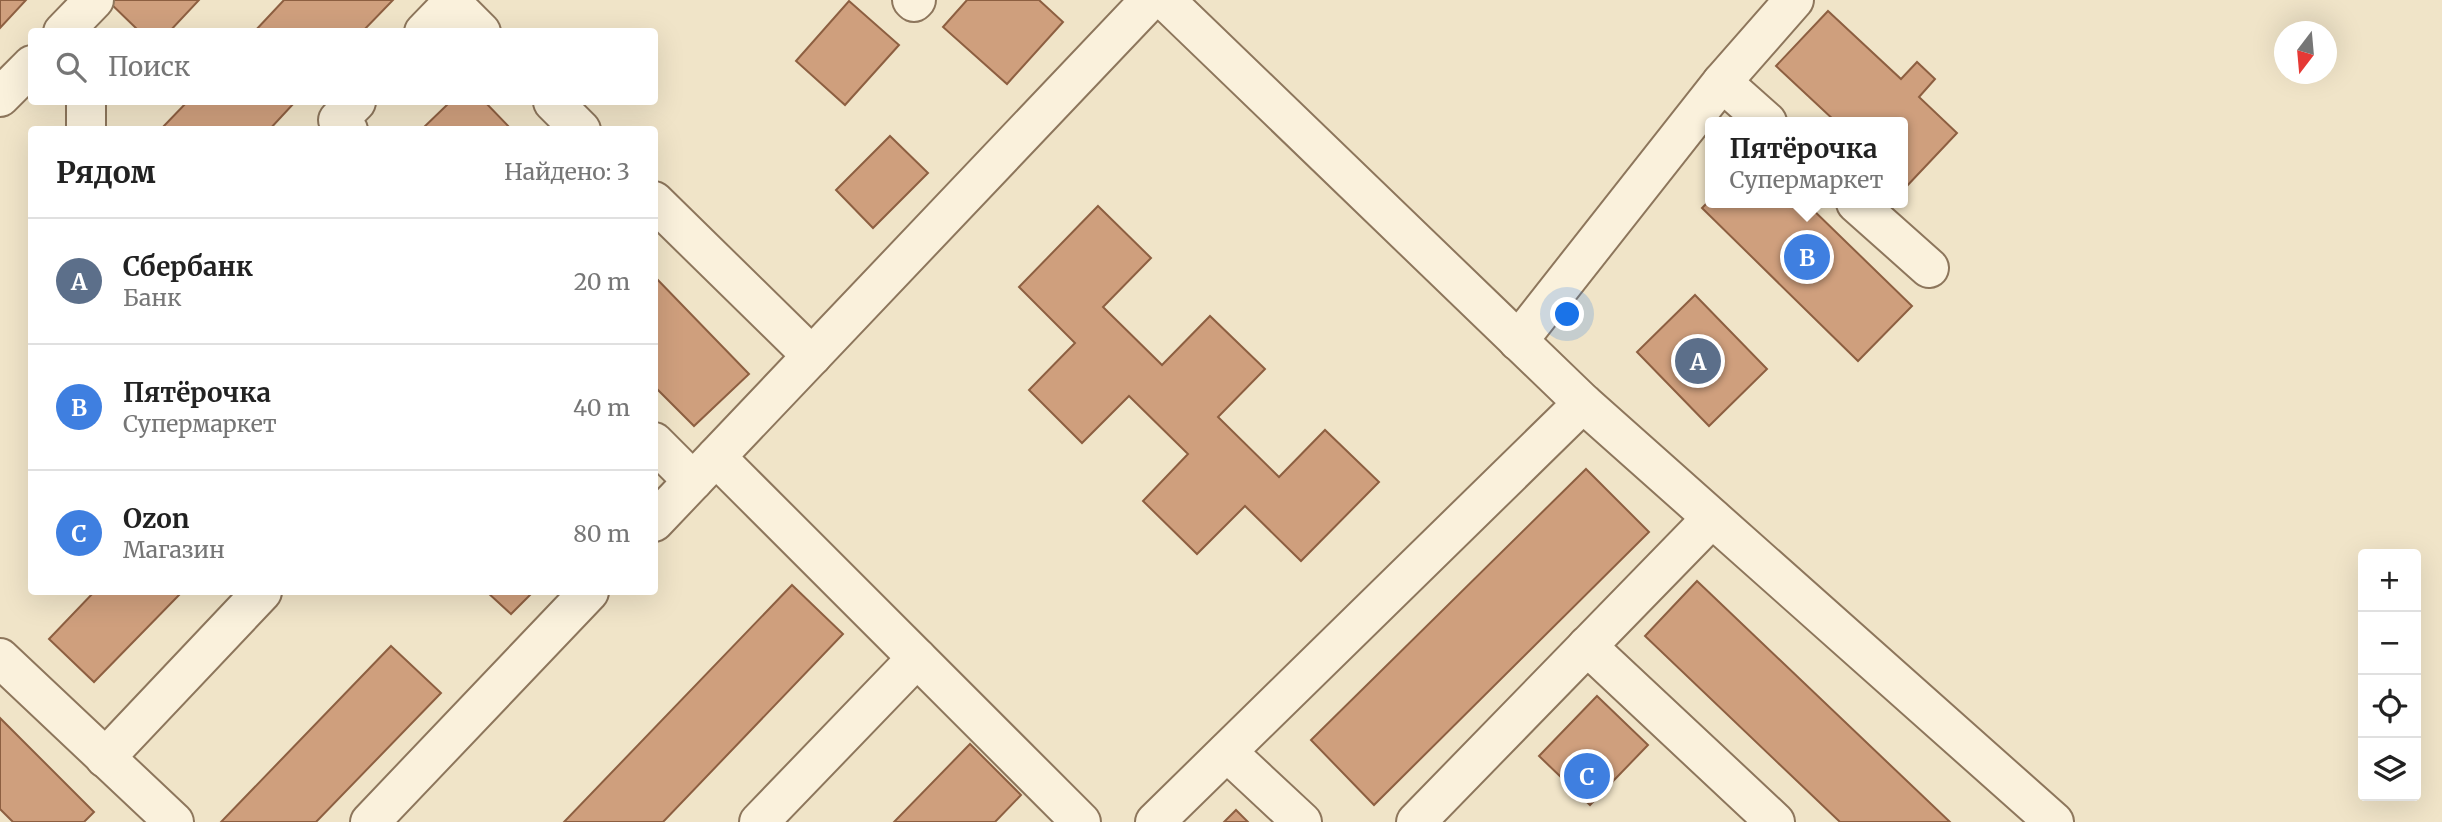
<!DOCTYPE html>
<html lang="ru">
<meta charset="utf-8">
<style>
:root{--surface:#fff;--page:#f2f2f2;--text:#222;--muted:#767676;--line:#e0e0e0;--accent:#111827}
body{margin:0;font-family:Merriweather,serif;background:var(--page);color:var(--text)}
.controls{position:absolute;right:21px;bottom:21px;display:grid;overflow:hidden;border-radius:7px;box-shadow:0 7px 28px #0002}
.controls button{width:63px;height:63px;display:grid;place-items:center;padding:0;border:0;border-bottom:2px solid var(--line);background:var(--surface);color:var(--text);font:35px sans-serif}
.compass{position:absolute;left:2274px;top:21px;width:63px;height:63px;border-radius:50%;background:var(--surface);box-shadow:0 7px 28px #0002;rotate:196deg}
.you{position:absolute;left:1568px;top:315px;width:24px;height:24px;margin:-18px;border:5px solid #fff;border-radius:50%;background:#1a73e8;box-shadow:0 0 0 10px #1a73e833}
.badge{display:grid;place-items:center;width:46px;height:46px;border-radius:50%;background:var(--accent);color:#fff;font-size:23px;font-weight:700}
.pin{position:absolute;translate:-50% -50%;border:4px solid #fff;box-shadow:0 2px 7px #0006}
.popup{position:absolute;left:1705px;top:117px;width:203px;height:91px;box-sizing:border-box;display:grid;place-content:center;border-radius:7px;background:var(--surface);filter:drop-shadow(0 2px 5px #0005);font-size:23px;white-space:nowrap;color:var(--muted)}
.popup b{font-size:26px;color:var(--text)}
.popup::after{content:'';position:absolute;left:50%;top:100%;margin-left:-14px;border:14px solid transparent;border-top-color:var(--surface)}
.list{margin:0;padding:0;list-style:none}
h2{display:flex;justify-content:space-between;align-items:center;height:91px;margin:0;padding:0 28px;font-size:30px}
h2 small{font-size:23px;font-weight:400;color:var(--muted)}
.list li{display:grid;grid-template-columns:46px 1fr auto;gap:21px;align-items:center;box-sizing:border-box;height:126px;padding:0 28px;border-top:2px solid var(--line)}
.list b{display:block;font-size:26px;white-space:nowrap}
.list p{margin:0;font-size:23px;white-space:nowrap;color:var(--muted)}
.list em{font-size:23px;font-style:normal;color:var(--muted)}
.icon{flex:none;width:38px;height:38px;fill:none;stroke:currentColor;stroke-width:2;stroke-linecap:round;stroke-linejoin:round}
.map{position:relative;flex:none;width:2442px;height:822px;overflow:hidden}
.search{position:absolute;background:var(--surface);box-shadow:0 7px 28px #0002;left:28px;top:28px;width:630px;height:77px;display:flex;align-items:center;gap:18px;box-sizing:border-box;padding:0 24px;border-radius:7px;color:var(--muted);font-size:26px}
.panel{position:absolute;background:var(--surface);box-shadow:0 7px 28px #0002;left:28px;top:126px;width:630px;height:469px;border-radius:7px}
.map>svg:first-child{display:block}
.building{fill:#cf9f7d;stroke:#8d5f41;stroke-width:2}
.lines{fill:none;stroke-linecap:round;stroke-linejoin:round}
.minor-casing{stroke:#8d765c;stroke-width:42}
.minor{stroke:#faf1dc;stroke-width:38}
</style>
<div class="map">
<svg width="2442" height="822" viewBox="0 0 2442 822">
<rect width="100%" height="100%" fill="#f0e4c8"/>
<g class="building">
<path d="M 0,0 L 26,0 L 0,28 Z"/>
<path d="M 107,0 L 199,0 L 169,32 L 140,32 Z"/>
<path d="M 284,0 L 393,0 L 362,32 L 254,32 Z"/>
<path d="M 967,0 L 1039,0 L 1063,22 L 1007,84 L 943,27 Z"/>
<path d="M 849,1 L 899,45 L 845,105 L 796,61 Z"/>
<path d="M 1828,11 L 1901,79 L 1917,62 L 1935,79 L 1919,97 L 1957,133 L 1905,188 L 1903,122 L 1836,122 L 1776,66 Z"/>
<path d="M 187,102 L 295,102 L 269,130 L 160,130 Z"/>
<path d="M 450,102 L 485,102 L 512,130 L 421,130 Z"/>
<path d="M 890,136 L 928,173 L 873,228 L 836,190 Z"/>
<path d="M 1711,199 L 1711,203 L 1806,203 L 1912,306 L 1858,361 L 1702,208 Z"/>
<path d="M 1098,206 L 1151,258 L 1103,307 L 1162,365 L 1210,316 L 1265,369 L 1218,417 L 1279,477 L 1325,430 L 1379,482 L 1301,561 L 1245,506 L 1197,554 L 1143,501 L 1188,454 L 1129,396 L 1082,443 L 1029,390 L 1075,343 L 1019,287 Z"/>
<path d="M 654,276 L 749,374 L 694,426 L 654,386 Z"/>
<path d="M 1695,295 L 1767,369 L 1709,426 L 1637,352 Z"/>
<path d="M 1586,469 L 1649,532 L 1374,805 L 1311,740 Z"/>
<path d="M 1697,581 L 1950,822 L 1840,822 L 1645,636 Z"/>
<path d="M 792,585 L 843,634 L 663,822 L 564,822 Z"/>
<path d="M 94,592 L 182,592 L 94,682 L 49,639 Z"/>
<path d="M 487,592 L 533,592 L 511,614 Z"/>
<path d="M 391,646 L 441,693 L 316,822 L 221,822 Z"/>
<path d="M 1597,696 L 1648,745 L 1590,805 L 1539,756 Z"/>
<path d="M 0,718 L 94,812 L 84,822 L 13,822 L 0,809 Z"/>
<path d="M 970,744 L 1021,795 L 995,822 L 894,822 Z"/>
<path d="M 1236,810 L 1248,822 L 1224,822 Z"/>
</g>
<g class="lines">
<g class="minor-casing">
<g id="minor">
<path d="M 912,0 L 914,2 L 916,0"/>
<path d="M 1165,0 L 1583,403 L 2054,822"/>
<path d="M 452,3 L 481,32"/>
<path d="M 63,32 L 94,0"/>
<path d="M 424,32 L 455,0"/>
<path d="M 1722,82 L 1767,122"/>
<path d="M 0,97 L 32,65"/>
<path d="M 553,102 L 581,130"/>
<path d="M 86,130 L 86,102"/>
<path d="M 348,130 L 338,120 L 356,102"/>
<path d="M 654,201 L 812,356"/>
<path d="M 1856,203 L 1929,268"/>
<path d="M 1518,341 L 1722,82 L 1794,0"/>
<path d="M 654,442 L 693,481"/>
<path d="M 716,457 L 1081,822"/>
<path d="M 654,522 L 1150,0"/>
<path d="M 1587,646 L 1775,822"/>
<path d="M 0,658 L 174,822"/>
<path d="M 1227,752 L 1302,822"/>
<path d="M 105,758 L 262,592"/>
<path d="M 370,822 L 589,592"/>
<path d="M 759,822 L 917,658"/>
<path d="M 1155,822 L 1583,403"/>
<path d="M 1416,822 L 1712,518"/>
</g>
</g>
<use href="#minor" class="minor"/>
</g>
</svg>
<div class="controls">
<button>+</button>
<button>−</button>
<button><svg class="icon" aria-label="locate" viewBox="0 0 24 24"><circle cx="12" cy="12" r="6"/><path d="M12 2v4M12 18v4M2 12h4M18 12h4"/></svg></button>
<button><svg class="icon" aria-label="layers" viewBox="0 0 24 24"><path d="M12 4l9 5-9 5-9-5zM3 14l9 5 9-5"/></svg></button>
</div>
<svg class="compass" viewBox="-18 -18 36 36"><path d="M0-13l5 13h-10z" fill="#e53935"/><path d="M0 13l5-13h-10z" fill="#767676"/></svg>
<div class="you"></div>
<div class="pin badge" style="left:1698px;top:361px;background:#5c6f8a">A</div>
<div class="pin badge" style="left:1807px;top:257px;background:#3f7fe0">B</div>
<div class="popup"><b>Пятёрочка</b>Супермаркет</div>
<div class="pin badge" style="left:1587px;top:776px;background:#3f7fe0">C</div>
<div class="search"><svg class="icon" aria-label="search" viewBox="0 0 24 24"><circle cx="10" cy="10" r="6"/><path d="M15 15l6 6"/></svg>Поиск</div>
<section class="panel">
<h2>Рядом<small>Найдено: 3</small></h2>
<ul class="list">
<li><span class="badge" style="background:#5c6f8a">A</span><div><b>Сбербанк</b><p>Банк</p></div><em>20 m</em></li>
<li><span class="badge" style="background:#3f7fe0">B</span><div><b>Пятёрочка</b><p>Супермаркет</p></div><em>40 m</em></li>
<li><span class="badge" style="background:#3f7fe0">C</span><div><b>Ozon</b><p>Магазин</p></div><em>80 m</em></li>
</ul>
</section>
</div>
